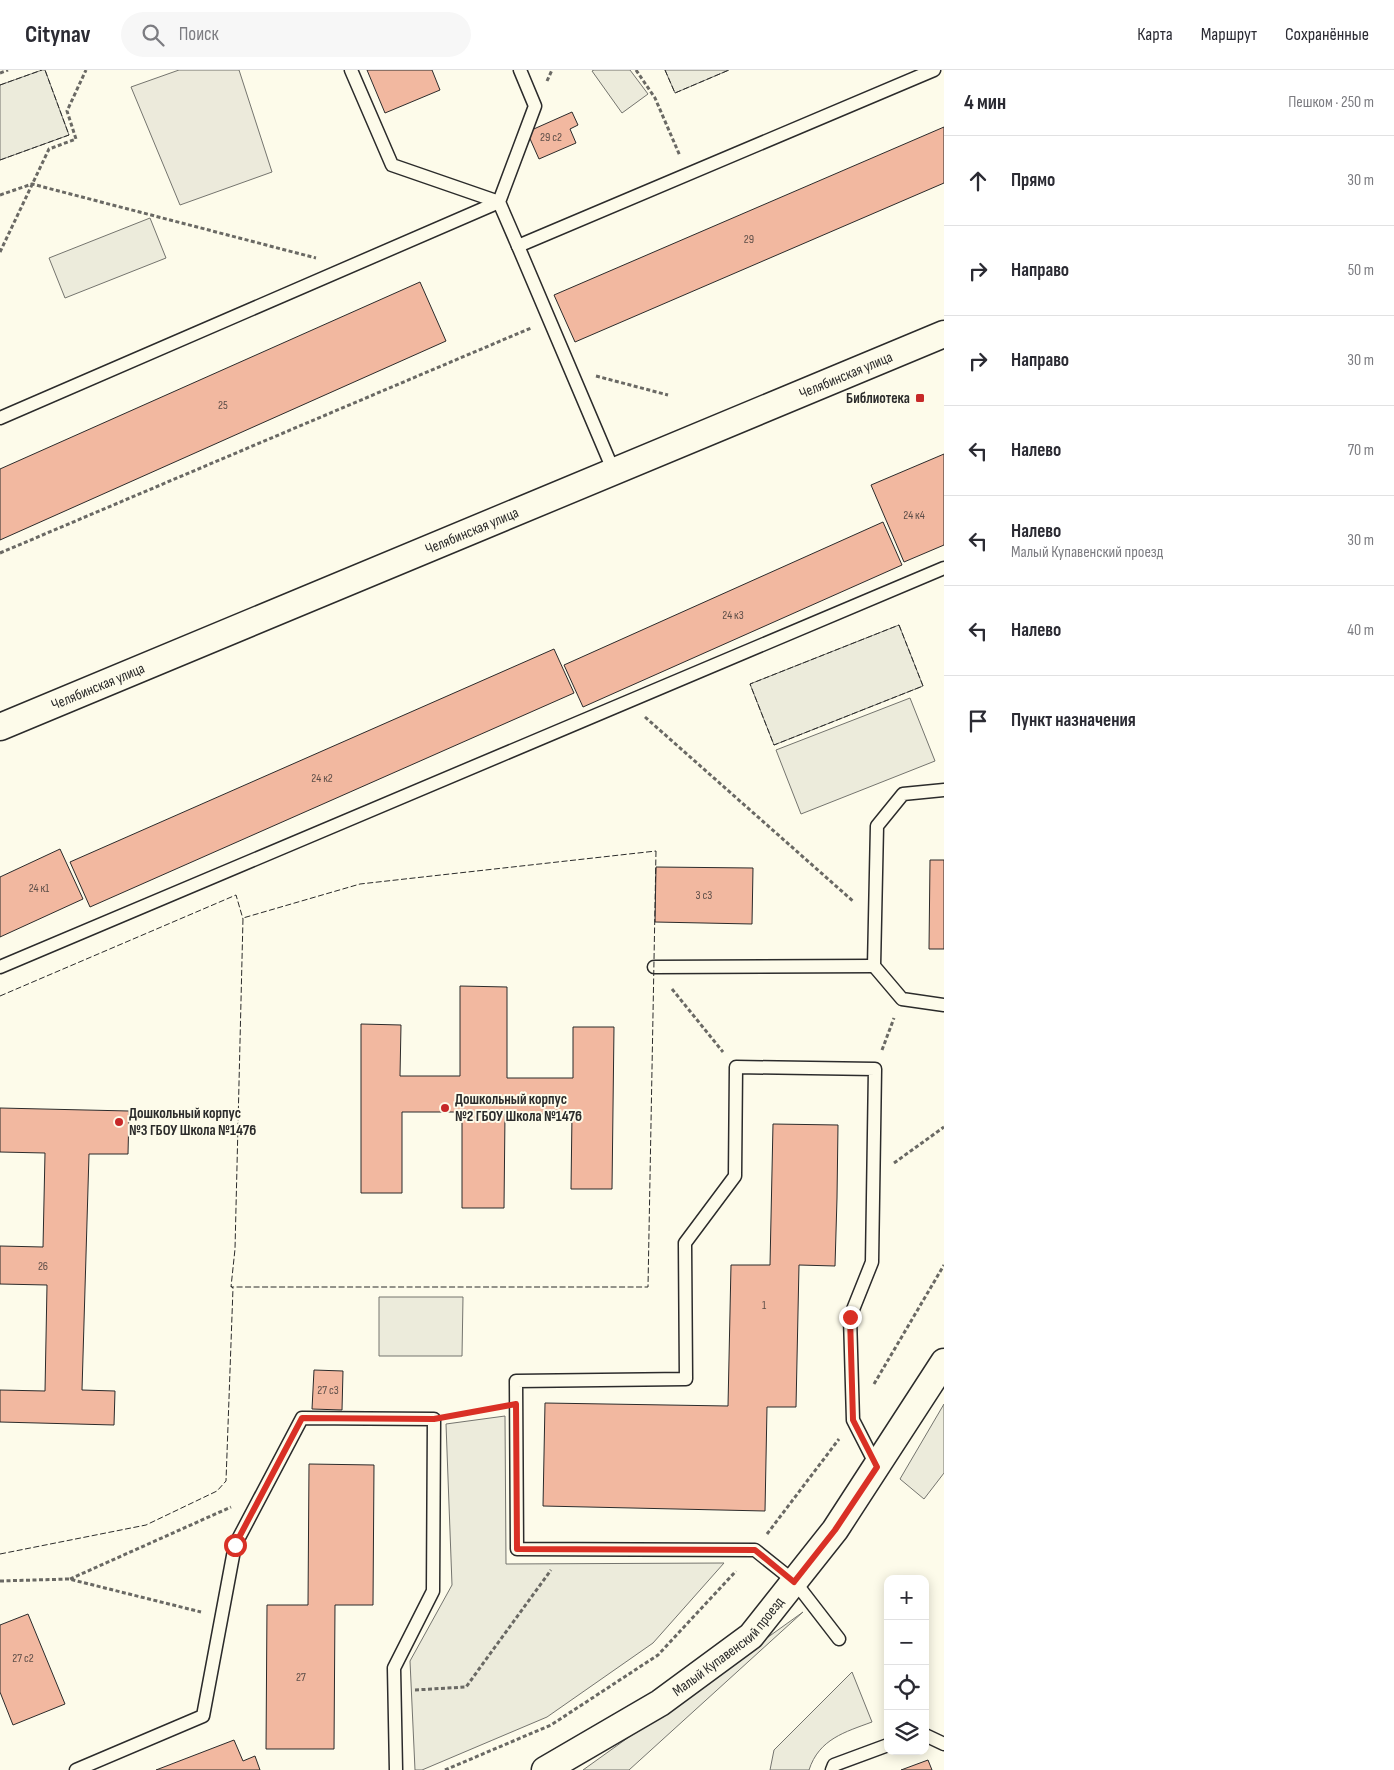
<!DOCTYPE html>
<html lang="ru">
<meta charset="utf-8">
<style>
:root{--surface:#fff;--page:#f7f7f7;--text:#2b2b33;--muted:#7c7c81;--line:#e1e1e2}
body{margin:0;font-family:"Sofia Sans Condensed",sans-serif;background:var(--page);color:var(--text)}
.controls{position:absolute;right:15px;bottom:15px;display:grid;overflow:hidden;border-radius:10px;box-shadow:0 2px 12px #0003}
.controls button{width:45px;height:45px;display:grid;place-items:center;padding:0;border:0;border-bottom:1px solid var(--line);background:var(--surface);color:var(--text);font:25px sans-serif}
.stop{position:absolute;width:15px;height:15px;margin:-11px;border:4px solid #d93025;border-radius:50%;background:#fff}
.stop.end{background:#d93025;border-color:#fff;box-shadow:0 1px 5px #0008}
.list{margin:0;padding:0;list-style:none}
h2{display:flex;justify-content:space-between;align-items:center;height:65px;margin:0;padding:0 20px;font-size:21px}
h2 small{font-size:16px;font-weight:400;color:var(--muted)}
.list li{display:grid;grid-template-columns:32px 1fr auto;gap:15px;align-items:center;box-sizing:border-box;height:90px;padding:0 20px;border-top:1px solid var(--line)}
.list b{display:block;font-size:19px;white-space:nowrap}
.list p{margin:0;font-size:16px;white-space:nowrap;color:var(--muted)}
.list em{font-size:16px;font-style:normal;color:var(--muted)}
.icon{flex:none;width:28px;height:28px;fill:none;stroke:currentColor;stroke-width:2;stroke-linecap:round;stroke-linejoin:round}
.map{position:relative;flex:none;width:944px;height:1700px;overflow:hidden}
header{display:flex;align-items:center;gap:30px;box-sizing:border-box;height:70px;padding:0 25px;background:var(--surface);border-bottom:1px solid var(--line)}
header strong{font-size:24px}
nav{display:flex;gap:28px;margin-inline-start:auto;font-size:18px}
.search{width:350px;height:45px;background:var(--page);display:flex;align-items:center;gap:12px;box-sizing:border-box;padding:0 18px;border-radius:28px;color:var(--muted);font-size:19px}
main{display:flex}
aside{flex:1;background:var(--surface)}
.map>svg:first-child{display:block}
.green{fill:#ecebdb;stroke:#74746e}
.parking{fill:#eceadb;stroke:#74746e}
.building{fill:#f2b8a0;stroke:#2b2b2b}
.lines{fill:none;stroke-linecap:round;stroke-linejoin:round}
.service-casing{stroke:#2b2b2b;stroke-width:15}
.minor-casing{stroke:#2b2b2b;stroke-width:29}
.path{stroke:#6a6964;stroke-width:3;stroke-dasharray:4 2.5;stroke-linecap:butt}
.service{stroke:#fdfbea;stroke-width:12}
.minor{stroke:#fdfbea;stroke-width:26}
.fence{stroke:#2b2b2b;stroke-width:1;stroke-dasharray:6 2.5;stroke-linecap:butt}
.route{stroke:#d93025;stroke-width:6}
.poi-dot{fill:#c62828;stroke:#fdfbea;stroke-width:2}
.labels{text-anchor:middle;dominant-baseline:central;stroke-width:4;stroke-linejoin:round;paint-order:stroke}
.number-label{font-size:12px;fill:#5d4e48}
.street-label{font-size:15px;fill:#2b2b2b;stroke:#fdfbea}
.poi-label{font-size:15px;font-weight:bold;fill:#2b2b2b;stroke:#fdfbea;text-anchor:start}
</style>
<header>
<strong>Citynav</strong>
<div class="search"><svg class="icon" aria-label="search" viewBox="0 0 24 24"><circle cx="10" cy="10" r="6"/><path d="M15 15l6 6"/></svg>Поиск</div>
<nav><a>Карта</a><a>Маршрут</a><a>Сохранённые</a></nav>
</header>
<main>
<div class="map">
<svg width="944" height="1700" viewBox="0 0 944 1700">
<rect width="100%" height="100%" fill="#fdfbea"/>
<g class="green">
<path d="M 42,0 L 45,0 L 69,65 L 0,90 L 0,15 Z"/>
<path d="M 594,0 L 630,0 L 648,24 L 622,43 L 592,1 Z"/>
<path d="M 665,0 L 729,0 L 675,23 Z"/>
<path d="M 150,148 L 166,188 L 65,228 L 49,188 Z"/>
<path d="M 899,555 L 923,616 L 774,675 L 750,614 Z"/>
<path d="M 910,628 L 935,691 L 801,744 L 776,680 Z"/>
<path d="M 379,1227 L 463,1227 L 462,1286 L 379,1286 Z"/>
<path d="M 944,1334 L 944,1403 L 924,1429 L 900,1409 Z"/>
<path d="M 505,1346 L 506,1494 L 724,1493 L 653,1573 L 547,1647 L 422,1700 L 415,1700 L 410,1591 L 452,1515 L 446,1354 Z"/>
<path d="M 803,1542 L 629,1700 L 583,1700 Z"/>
<path d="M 852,1602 L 872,1652 C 845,1662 819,1669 809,1700 L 770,1700 L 774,1680 Z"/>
</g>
<path class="parking" d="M 179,0 L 239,0 L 272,102 L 180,135 L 131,17 Z"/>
<g class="building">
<path d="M 367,0 L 432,0 L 440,20 L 385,43 Z"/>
<path d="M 572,42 L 578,55 L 570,59 L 576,73 L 539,89 L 527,62 Z"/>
<path d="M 944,57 L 944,113 L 575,272 L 554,225 Z"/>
<path d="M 420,212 L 446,271 L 0,470 L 0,399 Z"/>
<path d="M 944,384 L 944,475 L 904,492 L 871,415 Z"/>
<path d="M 883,452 L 902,495 L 583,637 L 564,595 Z"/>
<path d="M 554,579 L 574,623 L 90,837 L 70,792 Z"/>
<path d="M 60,779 L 83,829 L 0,867 L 0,807 Z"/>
<path d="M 930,790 L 944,790 L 944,879 L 929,879 Z"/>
<path d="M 656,797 L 753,798 L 752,854 L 655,852 Z"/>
<path d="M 460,916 L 507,917 L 507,1008 L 573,1008 L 573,957 L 614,957 L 612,1119 L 571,1119 L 572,1044 L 505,1044 L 504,1138 L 462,1138 L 462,1042 L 402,1042 L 402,1123 L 361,1123 L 361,954 L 401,955 L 400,1006 L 460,1006 Z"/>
<path d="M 0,1038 L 129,1041 L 128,1084 L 89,1084 L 82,1320 L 115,1321 L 114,1355 L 0,1352 L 0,1320 L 45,1321 L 47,1215 L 0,1214 L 0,1176 L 43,1177 L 45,1083 L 0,1082 Z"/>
<path d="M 773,1054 L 838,1055 L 837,1128 L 835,1196 L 799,1195 L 796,1337 L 767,1337 L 765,1441 L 543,1436 L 545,1333 L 728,1336 L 731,1195 L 770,1195 Z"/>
<path d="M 314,1300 L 343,1301 L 342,1340 L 312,1339 Z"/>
<path d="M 309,1394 L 374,1395 L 373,1535 L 335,1535 L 334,1679 L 266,1679 L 267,1535 L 308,1535 Z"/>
<path d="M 28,1544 L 65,1634 L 13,1655 L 0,1622 L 0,1555 Z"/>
<path d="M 234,1670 L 243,1691 L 255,1686 L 260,1700 L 156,1700 Z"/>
<path d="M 928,1690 L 932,1700 L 901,1700 Z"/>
</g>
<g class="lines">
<g class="service-casing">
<g id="service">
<path d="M 351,0 L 392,95 L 499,132"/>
<path d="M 518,176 L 499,132 L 535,36 L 520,0"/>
<path d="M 0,348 L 499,132"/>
<path d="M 614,402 L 518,176 L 934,0"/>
<path d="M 944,720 L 903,724 L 877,756 L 874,896 L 902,929 L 944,935"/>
<path d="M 0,897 L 944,498"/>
<path d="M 654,897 L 874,896"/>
<path d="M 839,1569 L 795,1512 L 755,1480 L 517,1479 L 516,1311 L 686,1309 L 685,1173 L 735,1106 L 736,997 L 875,999 L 872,1192 L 850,1247 L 853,1350 L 877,1397"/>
<path d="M 925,1665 L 944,1674"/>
<path d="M 76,1700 L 203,1646 L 235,1475 L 302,1348 L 434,1349 L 433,1521 L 394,1598 L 396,1700"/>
<path d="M 832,1700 L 834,1695 L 888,1675"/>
</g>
</g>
<g class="minor-casing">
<g id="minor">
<path id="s1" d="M 0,657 L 944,264"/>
<path id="s2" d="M 545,1700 L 660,1633 L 751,1566 L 835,1460 L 944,1292"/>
</g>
</g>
<g class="path">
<path d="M 636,0 L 655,28 L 680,86"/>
<path d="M 0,3 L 8,0"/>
<path d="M 547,11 L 552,0"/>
<path d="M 0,125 L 32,114 L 316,188"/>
<path d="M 0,182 L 49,79 L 76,69 L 67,41 L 86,0"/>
<path d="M 596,306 L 668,325"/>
<path d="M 0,483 L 531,258"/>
<path d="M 645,647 L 854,832"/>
<path d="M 672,919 L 723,982"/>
<path d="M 882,980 L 894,948"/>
<path d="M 894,1093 L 944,1057"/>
<path d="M 874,1314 L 944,1195"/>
<path d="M 454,1345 L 495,1338"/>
<path d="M 767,1464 L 839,1369"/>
<path d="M 70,1509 L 231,1437"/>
<path d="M 0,1511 L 69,1509 L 201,1542"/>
<path d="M 415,1620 L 466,1617 L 551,1500"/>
<path d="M 445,1700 L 551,1655 L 658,1585 L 736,1501"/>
</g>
<use href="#service" class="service"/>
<use href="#minor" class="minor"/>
<g class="fence">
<path d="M 665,0 L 675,23 L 729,0"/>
<path d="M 0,15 L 42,0"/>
<path d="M 0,90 L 69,65 L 45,0"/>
<path d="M 899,555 L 923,616 L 774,675 L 750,614 Z"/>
<path d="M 656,781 L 648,1217 L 231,1217 L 235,1179 L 243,848 L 360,814 Z"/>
<path d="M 0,926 L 236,825 L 243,849"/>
<path d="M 0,1484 L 146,1455 L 217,1421 L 226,1411 L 233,1218 L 231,1216"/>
</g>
</g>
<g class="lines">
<path class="route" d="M 235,1475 L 302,1348 L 434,1349 L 516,1334 L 517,1479 L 755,1480 L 794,1512 L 835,1460 L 877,1397 L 853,1350 L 850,1247"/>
</g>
<g class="poi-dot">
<rect x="915" y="323" width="10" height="10" rx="2.5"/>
<circle cx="445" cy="1038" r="5"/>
<circle cx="119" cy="1052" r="5"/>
</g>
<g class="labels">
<g class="number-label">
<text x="551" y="67">29 с2</text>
<text x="749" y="169">29</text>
<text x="223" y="335">25</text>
<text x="914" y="445">24 к4</text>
<text x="733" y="545">24 к3</text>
<text x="322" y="708">24 к2</text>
<text x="39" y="818">24 к1</text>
<text x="704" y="825">3 с3</text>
<text x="43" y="1196">26</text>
<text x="764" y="1235">1</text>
<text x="328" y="1320">27 с3</text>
<text x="23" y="1588">27 с2</text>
<text x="301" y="1607">27</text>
</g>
<g class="street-label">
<text stroke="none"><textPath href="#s1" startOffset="916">Челябинская улица</textPath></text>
<text stroke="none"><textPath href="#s1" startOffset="511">Челябинская улица</textPath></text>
<text stroke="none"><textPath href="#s1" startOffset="106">Челябинская улица</textPath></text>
<text stroke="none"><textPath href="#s2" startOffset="222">Малый Купавенский проезд</textPath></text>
</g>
<g class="poi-label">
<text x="910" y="328" text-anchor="end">Библиотека</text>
<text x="455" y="1029">Дошкольный корпус<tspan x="455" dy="17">№2 ГБОУ Школа №1476</tspan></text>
<text x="129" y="1043">Дошкольный корпус<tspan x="129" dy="17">№3 ГБОУ Школа №1476</tspan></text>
</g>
</g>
</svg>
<div class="controls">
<button>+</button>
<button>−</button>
<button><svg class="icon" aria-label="locate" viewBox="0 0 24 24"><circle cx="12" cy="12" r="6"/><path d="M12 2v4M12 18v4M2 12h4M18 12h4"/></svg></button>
<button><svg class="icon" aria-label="layers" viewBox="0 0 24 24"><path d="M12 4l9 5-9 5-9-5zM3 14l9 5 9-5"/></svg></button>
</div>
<div class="stop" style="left:235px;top:1475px"></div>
<div class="stop end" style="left:850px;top:1247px"></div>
</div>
<aside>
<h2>4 мин<small>Пешком · 250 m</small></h2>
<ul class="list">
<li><svg class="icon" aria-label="ahead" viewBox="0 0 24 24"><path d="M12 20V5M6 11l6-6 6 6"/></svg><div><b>Прямо</b></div><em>30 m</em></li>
<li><svg class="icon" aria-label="right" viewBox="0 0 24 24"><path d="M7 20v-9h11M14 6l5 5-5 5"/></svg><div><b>Направо</b></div><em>50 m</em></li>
<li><svg class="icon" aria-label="right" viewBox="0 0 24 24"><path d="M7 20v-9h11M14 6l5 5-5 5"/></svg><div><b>Направо</b></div><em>30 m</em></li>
<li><svg class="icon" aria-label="left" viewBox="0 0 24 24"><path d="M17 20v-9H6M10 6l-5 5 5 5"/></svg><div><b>Налево</b></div><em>70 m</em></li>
<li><svg class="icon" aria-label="left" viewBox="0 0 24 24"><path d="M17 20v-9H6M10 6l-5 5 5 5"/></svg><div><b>Налево</b><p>Малый Купавенский проезд</p></div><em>30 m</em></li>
<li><svg class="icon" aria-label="left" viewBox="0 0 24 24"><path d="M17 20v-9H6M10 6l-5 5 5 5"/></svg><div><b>Налево</b></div><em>40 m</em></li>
<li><svg class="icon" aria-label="arrive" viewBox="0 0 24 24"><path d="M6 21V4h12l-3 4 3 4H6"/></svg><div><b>Пункт назначения</b></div></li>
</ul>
</aside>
</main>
